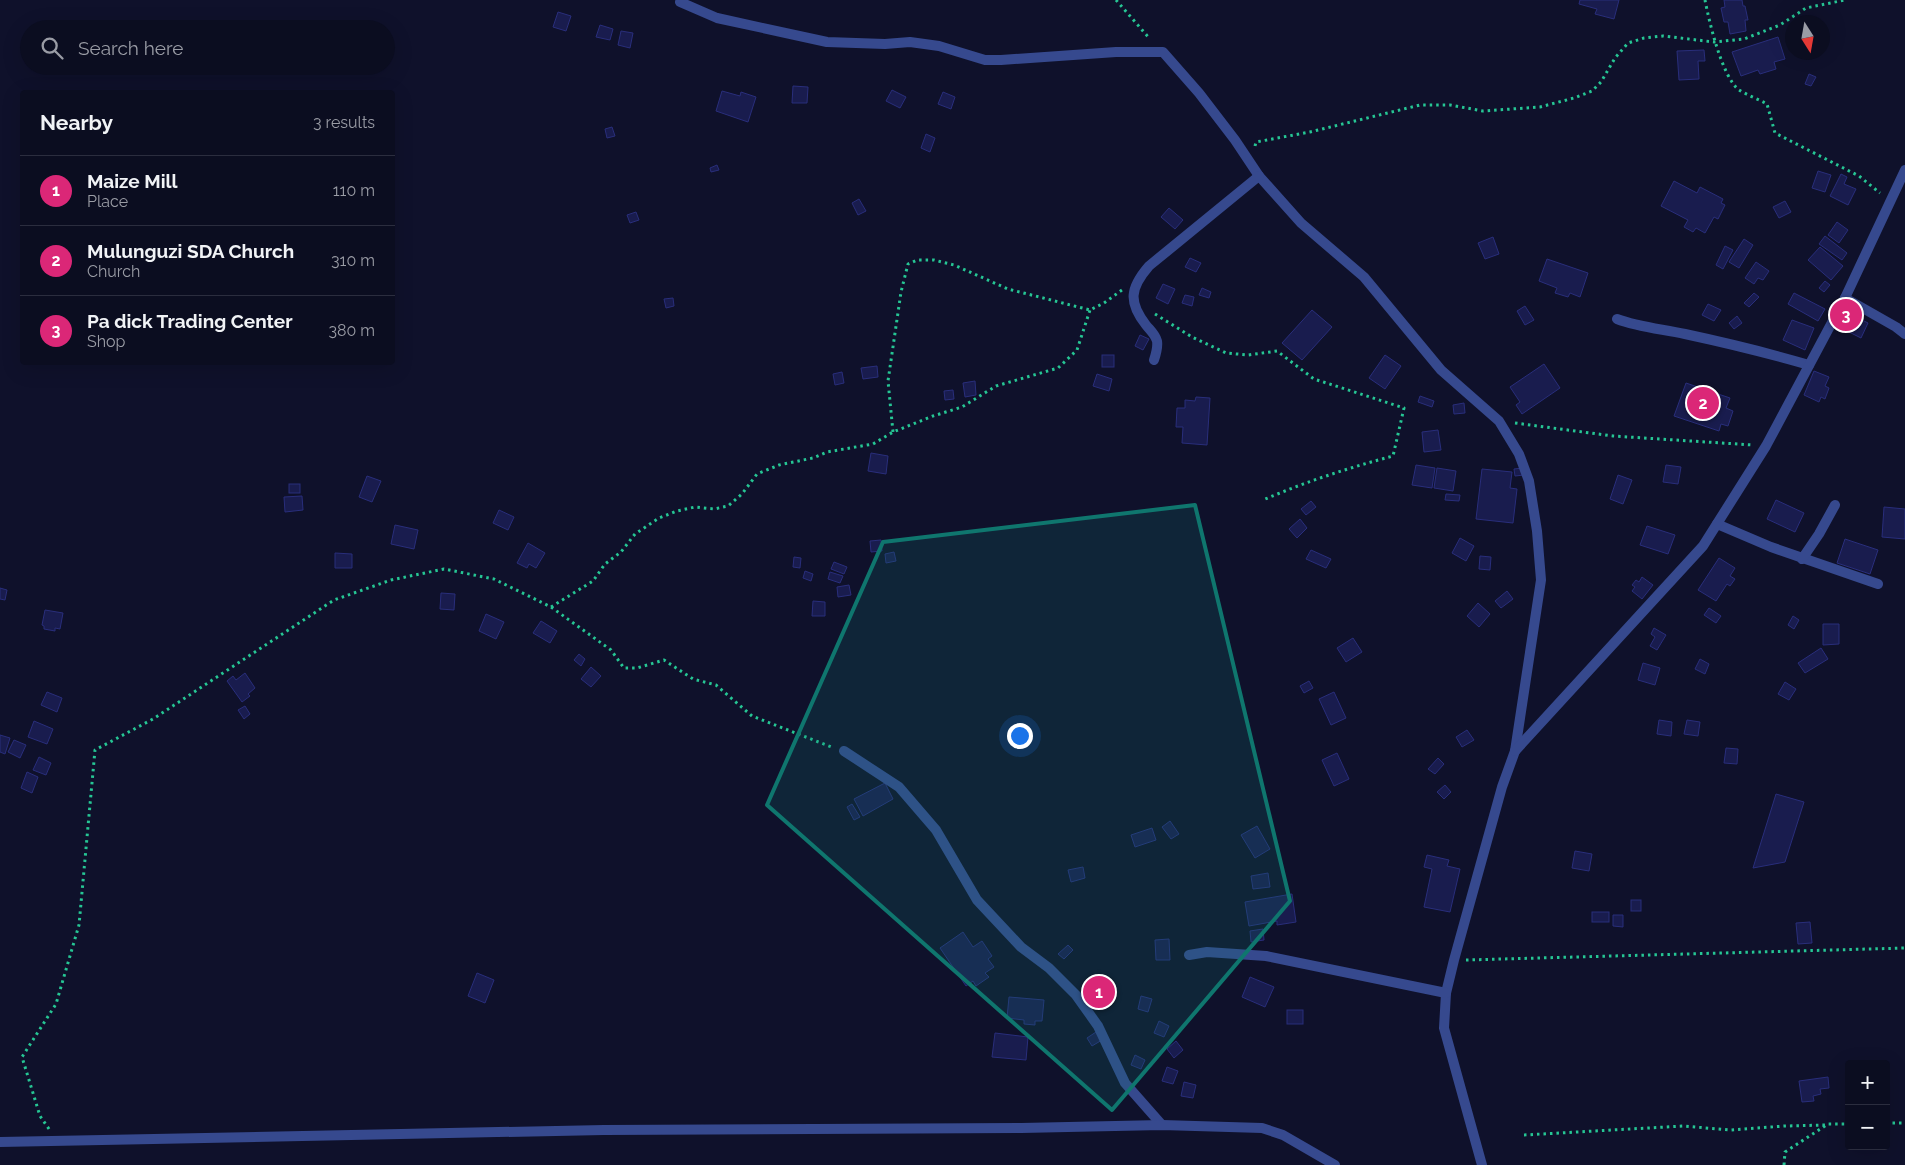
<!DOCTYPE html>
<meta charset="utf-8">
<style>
:root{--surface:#0b0d20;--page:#191b2d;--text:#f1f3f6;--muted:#9a9ca5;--line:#2b2d3e;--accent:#db2777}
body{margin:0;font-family:Raleway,sans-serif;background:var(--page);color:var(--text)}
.controls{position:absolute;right:15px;bottom:15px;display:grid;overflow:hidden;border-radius:5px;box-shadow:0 5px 20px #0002}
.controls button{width:45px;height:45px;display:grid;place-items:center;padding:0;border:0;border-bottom:1px solid var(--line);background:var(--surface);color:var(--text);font:25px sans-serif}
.compass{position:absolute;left:1785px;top:15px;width:45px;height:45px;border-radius:50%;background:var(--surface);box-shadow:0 5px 20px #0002;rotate:169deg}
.you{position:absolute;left:1019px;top:735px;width:18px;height:18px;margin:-12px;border:4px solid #fff;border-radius:50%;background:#1a73e8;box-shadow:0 0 0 8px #1a73e833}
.badge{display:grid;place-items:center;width:32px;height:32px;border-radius:50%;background:var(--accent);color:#fff;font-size:16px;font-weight:700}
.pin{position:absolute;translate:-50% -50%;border:2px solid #fff;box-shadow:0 1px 5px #0006}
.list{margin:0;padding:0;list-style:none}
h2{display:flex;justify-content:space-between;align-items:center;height:65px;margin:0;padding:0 20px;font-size:21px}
h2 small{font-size:16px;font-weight:400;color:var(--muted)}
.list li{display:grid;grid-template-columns:32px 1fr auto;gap:15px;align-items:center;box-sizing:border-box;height:70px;padding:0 20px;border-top:1px solid var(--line)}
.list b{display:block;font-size:19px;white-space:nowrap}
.list p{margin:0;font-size:16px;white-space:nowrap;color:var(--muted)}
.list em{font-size:16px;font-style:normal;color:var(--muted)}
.icon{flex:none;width:28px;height:28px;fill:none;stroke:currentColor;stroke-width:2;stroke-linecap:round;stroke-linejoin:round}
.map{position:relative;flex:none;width:1905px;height:1165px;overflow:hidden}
.search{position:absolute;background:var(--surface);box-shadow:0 5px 20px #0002;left:20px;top:20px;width:375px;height:55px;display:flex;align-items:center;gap:12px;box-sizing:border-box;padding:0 18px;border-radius:28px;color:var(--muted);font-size:19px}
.panel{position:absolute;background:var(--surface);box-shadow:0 5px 20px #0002;left:20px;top:90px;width:375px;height:275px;border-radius:5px}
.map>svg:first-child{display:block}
.building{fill:#191c4e;stroke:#292e7b}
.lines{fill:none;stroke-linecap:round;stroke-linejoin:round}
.path{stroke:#26c694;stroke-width:3;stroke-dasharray:2.5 4;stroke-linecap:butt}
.street{stroke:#36498e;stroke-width:10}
.marked{fill:#0f766e;fill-opacity:0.2;stroke:#0f766e;stroke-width:4;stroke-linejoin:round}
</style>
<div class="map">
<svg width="1905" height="1165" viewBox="0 0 1905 1165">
<rect width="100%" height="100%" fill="#0f112b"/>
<g class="building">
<path d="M 1580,0 L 1619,0 L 1614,19 L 1595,14 L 1597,9 L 1579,4 Z"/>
<path d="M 1724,0 L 1742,0 L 1743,6 L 1745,6 L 1748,20 L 1745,20 L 1746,31 L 1730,34 L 1728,22 L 1724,22 L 1721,8 L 1725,7 Z"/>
<path d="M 558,12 L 571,16 L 566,31 L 553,27 Z"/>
<path d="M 600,25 L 613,29 L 610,40 L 596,37 Z"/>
<path d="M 621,31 L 633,33 L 630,48 L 618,45 Z"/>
<path d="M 1778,37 L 1785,59 L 1774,62 L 1776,69 L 1760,74 L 1758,70 L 1741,76 L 1732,52 Z"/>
<path d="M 1704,50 L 1705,61 L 1698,61 L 1699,79 L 1679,80 L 1677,51 Z"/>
<path d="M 1809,74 L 1816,77 L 1811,86 L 1805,84 Z"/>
<path d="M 793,86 L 808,87 L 807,103 L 792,103 Z"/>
<path d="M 892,90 L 906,97 L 900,108 L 886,101 Z"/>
<path d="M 722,91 L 740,96 L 741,92 L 756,97 L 748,122 L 716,111 Z"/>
<path d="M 943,92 L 955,97 L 951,109 L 938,104 Z"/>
<path d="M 612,127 L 615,136 L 607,138 L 605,129 Z"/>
<path d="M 926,134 L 935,138 L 930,152 L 921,148 Z"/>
<path d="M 717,165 L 719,170 L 711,172 L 710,168 Z"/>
<path d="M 1818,171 L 1831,175 L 1825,192 L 1812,188 Z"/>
<path d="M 1841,174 L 1847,177 L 1844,184 L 1856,189 L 1848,205 L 1830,196 Z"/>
<path d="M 1674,181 L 1697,193 L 1700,187 L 1723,199 L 1721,203 L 1725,205 L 1718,219 L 1714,217 L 1705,233 L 1696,228 L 1693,232 L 1684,227 L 1688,220 L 1661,206 Z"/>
<path d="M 859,199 L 866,211 L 858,215 L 852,203 Z"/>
<path d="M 1785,201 L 1791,212 L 1779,218 L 1773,207 Z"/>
<path d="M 1169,208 L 1183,220 L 1175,229 L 1161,217 Z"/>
<path d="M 636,212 L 639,220 L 630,223 L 627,215 Z"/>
<path d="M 1837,222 L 1848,230 L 1839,243 L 1828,235 Z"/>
<path d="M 1825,236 L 1847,253 L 1842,260 L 1819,244 Z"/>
<path d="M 1493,237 L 1499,254 L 1485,259 L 1478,243 Z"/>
<path d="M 1744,239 L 1753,245 L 1739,268 L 1729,262 Z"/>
<path d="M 1725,246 L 1733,250 L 1723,269 L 1716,265 Z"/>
<path d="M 1820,247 L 1843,266 L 1831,280 L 1808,260 Z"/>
<path d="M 1190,258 L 1201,263 L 1196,272 L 1185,267 Z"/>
<path d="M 1547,259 L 1588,273 L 1580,297 L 1570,293 L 1568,297 L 1555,293 L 1557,288 L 1539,281 Z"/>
<path d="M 1756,262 L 1769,271 L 1763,280 L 1758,278 L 1754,284 L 1745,278 Z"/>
<path d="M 1825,281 L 1830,285 L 1824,292 L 1819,288 Z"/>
<path d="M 1163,284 L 1175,289 L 1168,304 L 1156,298 Z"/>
<path d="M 1202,288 L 1211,292 L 1209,298 L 1199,295 Z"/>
<path d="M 1754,293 L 1759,297 L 1749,307 L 1744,303 Z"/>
<path d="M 1794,293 L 1825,309 L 1818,321 L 1788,304 Z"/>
<path d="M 1185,295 L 1194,297 L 1192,306 L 1182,303 Z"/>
<path d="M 673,298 L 674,306 L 666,308 L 664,299 Z"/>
<path d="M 1708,304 L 1721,310 L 1714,321 L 1702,315 Z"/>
<path d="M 1525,306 L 1534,320 L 1525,325 L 1517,311 Z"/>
<path d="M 1312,310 L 1332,327 L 1302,360 L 1282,343 Z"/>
<path d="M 1846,312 L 1868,323 L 1861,338 L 1839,327 Z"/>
<path d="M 1737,316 L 1742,323 L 1734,329 L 1729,323 Z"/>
<path d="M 1792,320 L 1814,328 L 1805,350 L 1783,340 Z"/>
<path d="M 1140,335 L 1149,339 L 1143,350 L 1135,346 Z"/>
<rect x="1102" y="355" width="12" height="12"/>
<path d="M 1385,355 L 1401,366 L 1385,389 L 1369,378 Z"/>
<path d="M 1544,364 L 1560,388 L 1522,414 L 1516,405 L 1520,402 L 1510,387 Z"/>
<path d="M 877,366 L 878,377 L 863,379 L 861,368 Z"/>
<path d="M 1814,371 L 1829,377 L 1825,386 L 1829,388 L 1825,399 L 1821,397 L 1819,402 L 1804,395 Z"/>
<path d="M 842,372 L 844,383 L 835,385 L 833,374 Z"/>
<path d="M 1097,374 L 1112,379 L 1109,391 L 1093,386 Z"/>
<path d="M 975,381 L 976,395 L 965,397 L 963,383 Z"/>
<path d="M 1686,383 L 1730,398 L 1726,408 L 1733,411 L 1728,426 L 1721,424 L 1719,431 L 1674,416 Z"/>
<path d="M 953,390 L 954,399 L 945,400 L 944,391 Z"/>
<path d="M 1420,396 L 1434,401 L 1432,407 L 1418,402 Z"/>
<path d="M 1196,397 L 1210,398 L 1207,445 L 1182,443 L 1183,427 L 1176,427 L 1177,408 L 1185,408 L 1185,400 L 1195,401 Z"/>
<path d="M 1464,403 L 1465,413 L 1454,414 L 1453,405 Z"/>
<path d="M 1438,430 L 1441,450 L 1424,452 L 1422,432 Z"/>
<path d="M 871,453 L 888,456 L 886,474 L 868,471 Z"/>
<path d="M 1416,465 L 1435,468 L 1432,488 L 1412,485 Z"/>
<path d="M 1666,465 L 1681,467 L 1678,484 L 1663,482 Z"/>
<path d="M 1437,468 L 1456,471 L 1453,491 L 1434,488 Z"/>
<path d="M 1523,468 L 1524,475 L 1515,476 L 1514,469 Z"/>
<path d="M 1482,469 L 1512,472 L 1510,488 L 1517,489 L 1513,523 L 1476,519 Z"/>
<path d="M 1618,475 L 1632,480 L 1623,504 L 1610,499 Z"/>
<path d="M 367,476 L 381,481 L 372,502 L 359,497 Z"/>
<rect x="289" y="484" width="11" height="9"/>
<path d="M 1446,494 L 1460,495 L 1459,501 L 1445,500 Z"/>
<path d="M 302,496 L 303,510 L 285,512 L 284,497 Z"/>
<path d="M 1776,500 L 1804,513 L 1795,532 L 1767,519 Z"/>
<path d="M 1311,501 L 1316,507 L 1306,515 L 1301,509 Z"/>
<path d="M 1884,507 L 1905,509 L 1905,539 L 1882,537 Z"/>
<path d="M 499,510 L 514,517 L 508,530 L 493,523 Z"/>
<path d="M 1300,519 L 1307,528 L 1297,538 L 1289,529 Z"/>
<path d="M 395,525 L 418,530 L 414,549 L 391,544 Z"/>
<path d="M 1647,526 L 1675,535 L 1668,554 L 1640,545 Z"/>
<path d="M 1460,538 L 1474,546 L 1466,561 L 1452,553 Z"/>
<path d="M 1845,539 L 1878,550 L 1870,574 L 1837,563 Z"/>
<path d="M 881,540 L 882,551 L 871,552 L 870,541 Z"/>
<path d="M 528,543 L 545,553 L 536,568 L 529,564 L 527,568 L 517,563 Z"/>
<path d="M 1311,550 L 1331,559 L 1326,568 L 1306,559 Z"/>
<path d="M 894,552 L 896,561 L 886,563 L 885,554 Z"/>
<path d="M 335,553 L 352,554 L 352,568 L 335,568 Z"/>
<path d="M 1480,556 L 1491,557 L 1490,570 L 1479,569 Z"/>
<path d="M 794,557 L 801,558 L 800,568 L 793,567 Z"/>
<path d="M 1719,558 L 1735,568 L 1730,576 L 1735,579 L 1730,586 L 1727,584 L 1716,601 L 1698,590 Z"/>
<path d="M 834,562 L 847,567 L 844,574 L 831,569 Z"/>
<path d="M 805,571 L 813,574 L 811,581 L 803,578 Z"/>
<path d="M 830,572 L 843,576 L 840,583 L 828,579 Z"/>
<path d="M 1642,577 L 1653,585 L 1642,599 L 1632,591 L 1635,587 L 1632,585 L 1636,580 L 1639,582 Z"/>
<path d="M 849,585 L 851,595 L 838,597 L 837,587 Z"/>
<path d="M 0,588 L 7,590 L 5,600 L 0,599 Z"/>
<path d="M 1507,591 L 1513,599 L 1501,608 L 1495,601 Z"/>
<path d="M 441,593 L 455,594 L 454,610 L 440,609 Z"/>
<path d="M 813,601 L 825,602 L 825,616 L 812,616 Z"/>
<path d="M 1478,603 L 1490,614 L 1479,627 L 1467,616 Z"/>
<path d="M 1709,608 L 1721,616 L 1716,623 L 1704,615 Z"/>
<path d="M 45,610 L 63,613 L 60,629 L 55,628 L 55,631 L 44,629 L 44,626 L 42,625 Z"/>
<path d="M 486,614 L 504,622 L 496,639 L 479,631 Z"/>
<path d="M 1793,616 L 1799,620 L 1794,629 L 1788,625 Z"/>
<path d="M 541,621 L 557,631 L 550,643 L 533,633 Z"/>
<path d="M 1823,624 L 1839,624 L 1839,644 L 1823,645 Z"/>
<path d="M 1654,628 L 1666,635 L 1657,650 L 1650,646 L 1655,637 L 1651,634 Z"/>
<path d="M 1353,638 L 1362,652 L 1346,662 L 1337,648 Z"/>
<path d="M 1821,648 L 1828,659 L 1805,673 L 1798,663 Z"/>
<path d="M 579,654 L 585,659 L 581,666 L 574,660 Z"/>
<path d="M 1700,659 L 1709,664 L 1705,674 L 1695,669 Z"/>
<path d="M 1643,663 L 1660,668 L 1655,685 L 1638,680 Z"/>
<path d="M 591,667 L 601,676 L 591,687 L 581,679 Z"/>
<path d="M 245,673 L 255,688 L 248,694 L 250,696 L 242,702 L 227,681 L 233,676 L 236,680 Z"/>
<path d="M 1309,681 L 1313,688 L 1304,693 L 1300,686 Z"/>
<path d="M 1785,682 L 1796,689 L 1789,700 L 1778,694 Z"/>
<path d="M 47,692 L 62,698 L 57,712 L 41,705 Z"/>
<path d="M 1334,692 L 1346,718 L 1331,725 L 1319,699 Z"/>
<path d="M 245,706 L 250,714 L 244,719 L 238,710 Z"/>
<path d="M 1659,720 L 1672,722 L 1671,736 L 1657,734 Z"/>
<path d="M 1687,720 L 1700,722 L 1698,736 L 1684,734 Z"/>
<path d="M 34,721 L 53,729 L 47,744 L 28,737 Z"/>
<path d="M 1467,730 L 1474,740 L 1462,747 L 1456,737 Z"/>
<path d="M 0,735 L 10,738 L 5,754 L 0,752 Z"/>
<path d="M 14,740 L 26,745 L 20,758 L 8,752 Z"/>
<path d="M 1726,748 L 1738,749 L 1737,764 L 1724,763 Z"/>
<path d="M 1337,753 L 1349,779 L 1334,786 L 1322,760 Z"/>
<path d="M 39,757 L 51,763 L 46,775 L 33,770 Z"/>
<path d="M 1438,758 L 1444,764 L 1435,774 L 1428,769 Z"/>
<path d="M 27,772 L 38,777 L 32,793 L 21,788 Z"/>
<path d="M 885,783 L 893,799 L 863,816 L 854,799 Z"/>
<path d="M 1445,785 L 1451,792 L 1444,799 L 1437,792 Z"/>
<path d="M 1776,794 L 1804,802 L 1785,862 L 1753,868 Z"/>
<path d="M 852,804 L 860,817 L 854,820 L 847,807 Z"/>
<path d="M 1170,821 L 1179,834 L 1171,839 L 1162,827 Z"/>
<path d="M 1257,826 L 1270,849 L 1255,858 L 1241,835 Z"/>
<path d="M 1152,828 L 1156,840 L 1135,847 L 1131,835 Z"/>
<path d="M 1575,851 L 1592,854 L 1589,871 L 1572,868 Z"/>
<path d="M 1427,855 L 1449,860 L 1447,866 L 1460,869 L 1450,912 L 1424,907 L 1432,869 L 1424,867 Z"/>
<path d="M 1083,867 L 1085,878 L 1071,882 L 1068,870 Z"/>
<path d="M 1268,873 L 1270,887 L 1253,889 L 1251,876 Z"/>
<path d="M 1292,894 L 1296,922 L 1277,925 L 1277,921 L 1249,926 L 1245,902 Z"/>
<rect x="1631" y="900" width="10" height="11"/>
<rect x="1592" y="912" width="17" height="10"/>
<path d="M 1613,915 L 1623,915 L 1623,927 L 1613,926 Z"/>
<path d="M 1810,922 L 1812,943 L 1798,944 L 1796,923 Z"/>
<path d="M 1263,929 L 1264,940 L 1251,942 L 1250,931 Z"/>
<path d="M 963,932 L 973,947 L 982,941 L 992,956 L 988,959 L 994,967 L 985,973 L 989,977 L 976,986 L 973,981 L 966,986 L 940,948 Z"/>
<path d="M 1169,939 L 1170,960 L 1156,960 L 1155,940 Z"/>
<path d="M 1068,945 L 1073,950 L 1064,959 L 1058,954 Z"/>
<path d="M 477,973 L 494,980 L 485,1003 L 468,996 Z"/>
<path d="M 1250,977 L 1274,987 L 1265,1007 L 1242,997 Z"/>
<path d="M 1100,981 L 1109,995 L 1098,1003 L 1088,988 Z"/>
<path d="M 1141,996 L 1152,999 L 1148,1012 L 1138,1009 Z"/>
<path d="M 1009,997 L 1044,1000 L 1042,1021 L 1035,1021 L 1035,1025 L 1024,1024 L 1024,1020 L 1007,1018 Z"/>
<rect x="1287" y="1010" width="16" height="14"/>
<path d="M 1159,1021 L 1169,1026 L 1164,1037 L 1154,1033 Z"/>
<path d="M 1096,1032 L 1102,1040 L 1092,1046 L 1087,1038 Z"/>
<path d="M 995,1033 L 1028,1037 L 1026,1060 L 992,1057 Z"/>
<path d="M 1176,1041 L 1183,1050 L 1174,1058 L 1167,1049 Z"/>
<path d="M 1135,1055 L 1145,1060 L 1141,1069 L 1131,1065 Z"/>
<path d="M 1167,1067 L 1178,1071 L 1173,1084 L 1162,1081 Z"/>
<path d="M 1828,1077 L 1829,1088 L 1820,1089 L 1821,1094 L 1813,1096 L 1814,1101 L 1802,1102 L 1799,1081 Z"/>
<path d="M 1184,1082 L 1196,1085 L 1193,1098 L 1181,1096 Z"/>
</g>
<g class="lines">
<g class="path">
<path d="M 1116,0 L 1150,39"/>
<path d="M 1705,0 C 1709,21 1722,77 1739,90 C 1747,95 1758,99 1767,104 L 1775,133 L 1859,176 L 1880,193"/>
<path d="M 1255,146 L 1256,142 L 1310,132 L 1420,105 L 1450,105 L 1483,111 L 1540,107 L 1574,98 L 1592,91 L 1601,82 L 1615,58 L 1628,43 L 1644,38 L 1663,36 L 1714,42 L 1744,39 L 1780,25 L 1806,8 L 1845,0"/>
<path d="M 1155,314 L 1192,337 L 1226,353 L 1248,355 L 1277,351 L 1314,379 L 1404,408 L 1393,456 C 1348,468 1305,482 1263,500"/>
<path d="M 1515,423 L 1613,436 L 1753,445"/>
<path d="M 893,432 L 888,381 L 901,292 L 908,264 L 917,260 L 934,260 L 954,265 L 1008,289 L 1090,310 L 1104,303 L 1122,290"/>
<path d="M 551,607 L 593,581 L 605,564 L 621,552 L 635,534 L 659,518 L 677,511 L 695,507 L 714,509 L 728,506 L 742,494 L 757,474 L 779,465 L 813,458 L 827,452 L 873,444 L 893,432 L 933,416 L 962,407 L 996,386 L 1058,368 L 1077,350 L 1090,310"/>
<path d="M 1466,960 L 1905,948"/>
<path d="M 1886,1123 L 1905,1123"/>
<path d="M 49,1129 L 40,1116 L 22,1057 L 56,1004 L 79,925 L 95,750 L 153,719 L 334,600 L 391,580 L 444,569 L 494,579 L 551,607 L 611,650 L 624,668 L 637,668 L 664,660 L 693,679 L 716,685 L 752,716 L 834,748"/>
<path d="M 1524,1135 L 1683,1126 L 1730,1130 L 1785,1126 L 1826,1125"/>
<path d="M 1784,1165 L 1785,1152 L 1828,1124 L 1849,1124"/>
</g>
<g class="street">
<path d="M 680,2 L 717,18 L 827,42 L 885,44 L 910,42 L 939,46 L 985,60 L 1001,60 L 1116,52 L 1163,52 L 1199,93 L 1235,140 L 1259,176 L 1301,223 L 1364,277 L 1441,370 L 1499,421 L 1519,454 L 1529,481 L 1537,531 L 1541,580 L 1515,751 L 1502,787 L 1454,960 L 1446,993 L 1444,1028 L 1482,1165"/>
<path d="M 1845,298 L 1896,327 L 1905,334"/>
<path d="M 1617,319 C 1638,327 1662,329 1685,334 C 1727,343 1768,353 1809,365"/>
<path d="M 1154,360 C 1156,354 1158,347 1157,341 C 1155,334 1150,330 1146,325 C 1128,302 1130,288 1149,266 L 1259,176"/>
<path d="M 1717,524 L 1771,547 L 1878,584"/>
<path d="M 1802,559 L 1819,534 L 1835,505"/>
<path d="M 844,751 L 899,787 L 936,830 L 977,900 L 1021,947 L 1049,968 L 1076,995 L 1098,1026 L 1125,1083 L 1162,1125"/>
<path d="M 1515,751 L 1703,546 L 1766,446 L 1845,298 L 1905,170"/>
<path d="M 1189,955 L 1207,952 L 1266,956 L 1446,993"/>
<path d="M 0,1142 L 604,1130 L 1021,1128 L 1162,1125 L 1262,1128 L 1283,1135 L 1335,1165"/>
</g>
</g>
<path class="marked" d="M 1195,505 L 1290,901 L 1112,1110 L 767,805 L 883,542 Z"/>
</svg>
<div class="controls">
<button>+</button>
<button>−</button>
</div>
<svg class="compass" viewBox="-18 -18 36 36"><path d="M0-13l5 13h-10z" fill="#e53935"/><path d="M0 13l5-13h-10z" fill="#9a9ca5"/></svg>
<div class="you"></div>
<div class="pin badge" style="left:1099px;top:992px">1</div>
<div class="pin badge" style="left:1703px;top:403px">2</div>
<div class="pin badge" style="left:1846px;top:315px">3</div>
<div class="search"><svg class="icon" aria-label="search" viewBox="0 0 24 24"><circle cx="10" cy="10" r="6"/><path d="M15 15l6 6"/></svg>Search here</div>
<section class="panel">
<h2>Nearby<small>3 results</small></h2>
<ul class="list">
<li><span class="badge">1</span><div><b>Maize Mill</b><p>Place</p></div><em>110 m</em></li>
<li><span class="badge">2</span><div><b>Mulunguzi SDA Church</b><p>Church</p></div><em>310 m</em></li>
<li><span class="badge">3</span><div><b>Pa dick Trading Center</b><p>Shop</p></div><em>380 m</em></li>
</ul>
</section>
</div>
